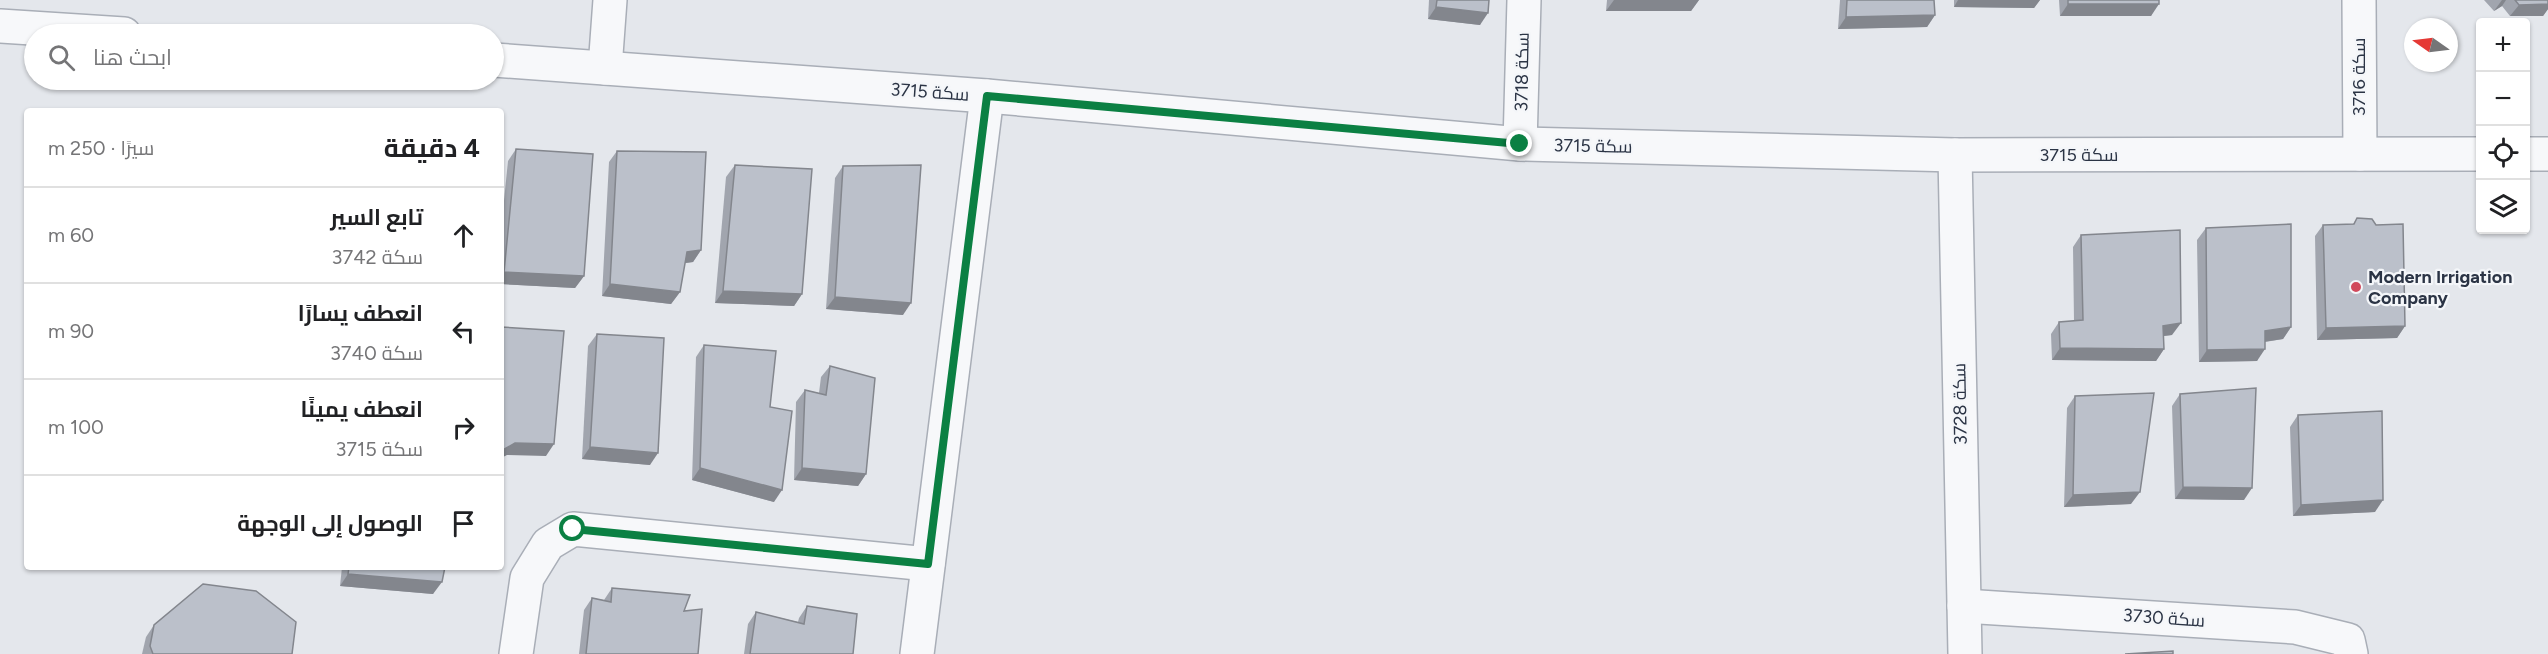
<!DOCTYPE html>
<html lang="ar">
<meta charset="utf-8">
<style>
:root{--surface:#fff;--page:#f2f2f2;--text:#202124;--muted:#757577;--line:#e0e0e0}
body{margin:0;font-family:Figtree,Cairo,sans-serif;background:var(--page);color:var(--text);direction:rtl}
.controls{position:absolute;right:18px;top:18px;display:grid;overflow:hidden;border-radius:6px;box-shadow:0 2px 4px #0004}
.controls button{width:54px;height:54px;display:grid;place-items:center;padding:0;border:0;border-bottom:2px solid var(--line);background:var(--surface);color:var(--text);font:30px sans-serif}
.compass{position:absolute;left:2404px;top:18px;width:54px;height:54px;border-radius:50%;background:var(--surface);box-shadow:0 2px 4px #0004;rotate:284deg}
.stop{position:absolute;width:18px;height:18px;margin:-14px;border:4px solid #0b8043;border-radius:50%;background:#fff}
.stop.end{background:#0b8043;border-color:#fff;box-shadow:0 2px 6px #0008}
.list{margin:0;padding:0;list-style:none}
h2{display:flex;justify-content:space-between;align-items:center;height:78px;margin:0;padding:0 24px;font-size:26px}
h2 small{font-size:20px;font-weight:400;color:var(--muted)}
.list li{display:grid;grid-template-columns:39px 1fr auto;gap:18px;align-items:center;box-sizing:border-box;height:96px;padding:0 24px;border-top:2px solid var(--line)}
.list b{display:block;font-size:22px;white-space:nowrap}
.list p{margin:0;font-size:20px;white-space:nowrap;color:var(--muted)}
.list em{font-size:20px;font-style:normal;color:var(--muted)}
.icon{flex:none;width:33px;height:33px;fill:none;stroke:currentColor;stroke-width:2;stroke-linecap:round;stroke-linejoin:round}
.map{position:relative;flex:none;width:2548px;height:654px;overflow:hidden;direction:ltr}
.search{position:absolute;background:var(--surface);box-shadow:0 2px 4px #0004;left:24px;top:24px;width:480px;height:66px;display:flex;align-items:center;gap:15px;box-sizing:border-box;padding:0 21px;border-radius:33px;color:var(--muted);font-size:22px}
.panel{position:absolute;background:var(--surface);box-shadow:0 2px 4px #0004;left:24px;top:108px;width:480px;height:462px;border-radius:6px;direction:rtl}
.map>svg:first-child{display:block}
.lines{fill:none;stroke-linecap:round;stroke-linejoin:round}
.minor-casing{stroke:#a9aeb7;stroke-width:36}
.minor{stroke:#f7f8fa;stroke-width:33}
.wall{fill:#a1a5ae}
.shaded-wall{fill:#83868d}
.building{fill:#bbc0ca;stroke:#83868d;stroke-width:1.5}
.route{stroke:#0b8043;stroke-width:8}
.poi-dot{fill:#d1495b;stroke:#f4f6f9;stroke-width:2}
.labels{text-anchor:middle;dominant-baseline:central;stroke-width:4.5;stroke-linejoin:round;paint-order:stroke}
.street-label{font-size:18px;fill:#2b3445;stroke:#f4f6f9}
.poi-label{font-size:18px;font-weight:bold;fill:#2b3445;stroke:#f4f6f9;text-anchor:start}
</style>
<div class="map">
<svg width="2548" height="654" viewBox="0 0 2548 654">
<rect width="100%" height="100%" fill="#e4e7ec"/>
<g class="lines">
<g class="minor-casing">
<g id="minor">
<path d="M 2359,0 L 2360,154"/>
<path d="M 0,26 L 124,34"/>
<path d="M 494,60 L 987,96 L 1520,144 L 1955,155 L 2480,154"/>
<path d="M 605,68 L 610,0"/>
<path d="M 1520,144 L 1524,0"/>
<path d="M 2526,154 L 2548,154"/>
<path d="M 1955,155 L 1965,654"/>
<path d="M 1964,606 L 2295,627 L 2348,640 L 2351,654"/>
<path d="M 516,654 L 527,578 L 548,544 L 573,529 L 928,564"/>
<path d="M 917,654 L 987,96"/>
</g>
</g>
<use href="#minor" class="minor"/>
</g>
<g class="wall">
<path d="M 1429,0 L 1489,0 L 1480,25 L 1428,19 Z"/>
<path d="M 1607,0 L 1699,0 L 1691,11 L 1606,11 Z"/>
<path d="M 1840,0 L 1934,0 L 1935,15 L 1927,27 L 1838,29 Z"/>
<path d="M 1954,0 L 2040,0 L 2034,8 L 1954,7 Z"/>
<path d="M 2059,0 L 2159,0 L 2151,16 L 2060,16 Z"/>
<path d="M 2484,0 L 2548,0 L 2548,9 L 2543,16 L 2510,16 L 2502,6 L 2494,11 Z"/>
<path d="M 516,149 L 584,276 L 575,288 L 501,284 L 501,230 L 508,161 Z"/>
<path d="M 617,151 L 701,250 L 693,262 L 685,263 L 680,292 L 671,304 L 602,296 L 609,162 Z"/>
<path d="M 735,165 L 802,294 L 794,306 L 715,303 L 726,177 Z"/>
<path d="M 843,166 L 903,315 L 826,309 L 835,178 Z"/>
<path d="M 2357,218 L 2405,326 L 2397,338 L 2317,340 L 2315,236 L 2323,225 L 2353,224 Z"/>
<path d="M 2206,228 L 2291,327 L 2283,339 L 2265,342 L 2257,361 L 2199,362 L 2197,240 Z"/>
<path d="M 2081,235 L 2172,335 L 2163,336 L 2164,349 L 2156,361 L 2052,360 L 2051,334 L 2059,322 L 2074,321 L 2073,247 Z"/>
<path d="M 597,334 L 650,465 L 582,459 L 588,346 Z"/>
<path d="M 704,345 L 770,407 L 774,502 L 692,480 L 696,357 Z"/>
<path d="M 830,366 L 866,474 L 858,486 L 794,480 L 796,402 L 805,390 L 819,393 L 821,377 Z"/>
<path d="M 2180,394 L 2244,500 L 2175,499 L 2172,406 Z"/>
<path d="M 2075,396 L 2131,504 L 2064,507 L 2067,408 Z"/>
<path d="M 2298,415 L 2375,512 L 2293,516 L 2290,427 Z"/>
<path d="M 342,567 L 445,567 L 433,594 L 340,586 Z"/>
<path d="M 612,588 L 684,611 L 698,654 L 579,654 L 584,610 L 592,598 L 604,600 Z"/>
<path d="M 807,606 L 853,654 L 744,654 L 748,624 L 756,612 L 798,622 L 799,618 Z"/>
<path d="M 154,625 L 292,654 L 142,654 L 146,637 Z"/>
</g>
<g class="shaded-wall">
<path d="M 1614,0 L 1699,0 L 1691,11 L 1606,11 Z"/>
<path d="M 1958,0 L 2040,0 L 2034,8 L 1954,7 Z"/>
<path d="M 2502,0 L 2506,0 L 2502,6 L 2494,11 Z"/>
<path d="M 2068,4 L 2159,4 L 2151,16 L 2060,16 Z"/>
<path d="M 2548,4 L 2548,9 L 2543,16 L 2510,16 L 2519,5 Z"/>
<path d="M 1436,7 L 1488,13 L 1480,25 L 1428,19 Z"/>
<path d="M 1935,15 L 1927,27 L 1838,29 L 1846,17 Z"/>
<path d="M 701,250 L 693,262 L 678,264 L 687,252 Z"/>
<path d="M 504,272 L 584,276 L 575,288 L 501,284 L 501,276 Z"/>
<path d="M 610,284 L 680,292 L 671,304 L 602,296 Z"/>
<path d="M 723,291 L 802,294 L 794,306 L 715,303 Z"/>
<path d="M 835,297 L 911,303 L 903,315 L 826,309 Z"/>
<path d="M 2181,323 L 2172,335 L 2155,337 L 2163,326 Z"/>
<path d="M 2405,326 L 2397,338 L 2317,340 L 2326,328 Z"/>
<path d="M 2291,327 L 2283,339 L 2256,343 L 2265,331 Z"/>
<path d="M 2060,348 L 2164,349 L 2156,361 L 2052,360 Z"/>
<path d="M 2265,349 L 2257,361 L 2199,362 L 2207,350 Z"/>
<path d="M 515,443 L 554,444 L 546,456 L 507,455 L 501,458 L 501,451 Z"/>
<path d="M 590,447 L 658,453 L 650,465 L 582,459 Z"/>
<path d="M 700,468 L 782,490 L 774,502 L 692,480 Z"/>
<path d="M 802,468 L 866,474 L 858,486 L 794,480 Z"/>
<path d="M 2183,487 L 2252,488 L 2244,500 L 2175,499 Z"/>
<path d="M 2140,492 L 2131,504 L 2064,507 L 2073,495 Z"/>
<path d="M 2383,500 L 2375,512 L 2293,516 L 2301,505 Z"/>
<path d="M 348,574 L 442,582 L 433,594 L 340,586 Z"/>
</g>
<g class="building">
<path d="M 1437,0 L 1489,0 L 1488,13 L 1436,7 Z"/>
<path d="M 1847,0 L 1934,0 L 1935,15 L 1846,17 Z"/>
<rect x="2068" y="0" width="91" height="4"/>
<path d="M 2515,0 L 2548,0 L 2548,4 L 2519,5 Z"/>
<path d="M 516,149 L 593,154 L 584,276 L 504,272 Z"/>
<path d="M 617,151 L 706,152 L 701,250 L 687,252 L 680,292 L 610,284 Z"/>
<path d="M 735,165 L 812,169 L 802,294 L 723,291 Z"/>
<path d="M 921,165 L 911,303 L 835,297 L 843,166 Z"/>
<path d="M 2357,218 L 2372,219 L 2376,225 L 2403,224 L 2405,326 L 2326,328 L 2323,225 L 2354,224 Z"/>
<path d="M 2291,224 L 2291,327 L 2265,331 L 2265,349 L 2207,350 L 2206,228 Z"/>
<path d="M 2180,230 L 2181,323 L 2163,326 L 2164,349 L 2060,348 L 2059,322 L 2083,320 L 2081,235 Z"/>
<path d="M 501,327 L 564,331 L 554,444 L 515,443 L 501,451 Z"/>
<path d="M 597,334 L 664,338 L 658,453 L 590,447 Z"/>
<path d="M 704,345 L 776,351 L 770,407 L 792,411 L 782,490 L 700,468 Z"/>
<path d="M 830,366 L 875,378 L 866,474 L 802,468 L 805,390 L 826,395 Z"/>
<path d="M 2256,388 L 2252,488 L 2183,487 L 2180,394 Z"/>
<path d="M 2154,393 L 2140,492 L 2073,495 L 2075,396 Z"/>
<path d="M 2382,411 L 2383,500 L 2301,505 L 2298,415 Z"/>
<path d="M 349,567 L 445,567 L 442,582 L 348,574 Z"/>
<path d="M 203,584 L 256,591 L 296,622 L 292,654 L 153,654 L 150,646 L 154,625 Z"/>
<path d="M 612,588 L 690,595 L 684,611 L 702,609 L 698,654 L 586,654 L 592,598 L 611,602 Z"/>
<path d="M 807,606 L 857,614 L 853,654 L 750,654 L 756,612 L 804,624 Z"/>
<path d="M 2173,651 L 2173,654 L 2125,654 Z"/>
</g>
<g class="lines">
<path class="route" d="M 573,529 L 928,564 L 987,96 L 1520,144"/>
</g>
<circle class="poi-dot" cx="2356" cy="287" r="6"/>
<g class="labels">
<g class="street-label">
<text transform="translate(1522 72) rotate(-89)">سكة 3718</text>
<text transform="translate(2359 77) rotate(-90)">سكة 3716</text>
<text transform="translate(930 92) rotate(4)">سكة 3715</text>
<text transform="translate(1593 146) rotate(1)">سكة 3715</text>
<text x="2079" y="155">سكة 3715</text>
<text transform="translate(1960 404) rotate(-91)">سكة 3728</text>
<text transform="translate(2164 618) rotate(4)">سكة 3730</text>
</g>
<g class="poi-label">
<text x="2368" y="277">Modern Irrigation<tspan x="2368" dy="21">Company</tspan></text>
</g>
</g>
</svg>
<div class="controls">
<button>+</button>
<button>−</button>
<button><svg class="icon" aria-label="locate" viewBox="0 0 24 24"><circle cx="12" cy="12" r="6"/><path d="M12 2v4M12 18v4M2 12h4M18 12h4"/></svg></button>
<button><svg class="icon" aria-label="layers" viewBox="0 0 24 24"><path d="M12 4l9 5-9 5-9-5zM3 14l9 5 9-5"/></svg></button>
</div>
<svg class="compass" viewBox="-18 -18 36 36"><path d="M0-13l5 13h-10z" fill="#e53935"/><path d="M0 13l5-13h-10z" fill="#757577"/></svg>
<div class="stop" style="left:573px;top:529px"></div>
<div class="stop end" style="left:1520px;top:144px"></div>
<div class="search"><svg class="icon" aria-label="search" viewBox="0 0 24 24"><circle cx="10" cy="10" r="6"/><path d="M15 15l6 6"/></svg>ابحث هنا</div>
<section class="panel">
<h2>4 دقيقة<small>سيرًا · 250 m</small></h2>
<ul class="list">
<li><svg class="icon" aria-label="ahead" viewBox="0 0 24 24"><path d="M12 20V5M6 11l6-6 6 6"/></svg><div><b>تابع السير</b><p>سكة 3742</p></div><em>60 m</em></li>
<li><svg class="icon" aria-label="left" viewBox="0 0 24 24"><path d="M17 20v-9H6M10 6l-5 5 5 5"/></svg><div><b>انعطف يسارًا</b><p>سكة 3740</p></div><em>90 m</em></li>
<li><svg class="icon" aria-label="right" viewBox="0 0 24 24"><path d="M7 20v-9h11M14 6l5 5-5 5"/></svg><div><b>انعطف يمينًا</b><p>سكة 3715</p></div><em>100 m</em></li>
<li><svg class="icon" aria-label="arrive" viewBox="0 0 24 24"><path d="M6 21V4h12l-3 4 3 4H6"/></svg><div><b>الوصول إلى الوجهة</b></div></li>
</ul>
</section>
</div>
